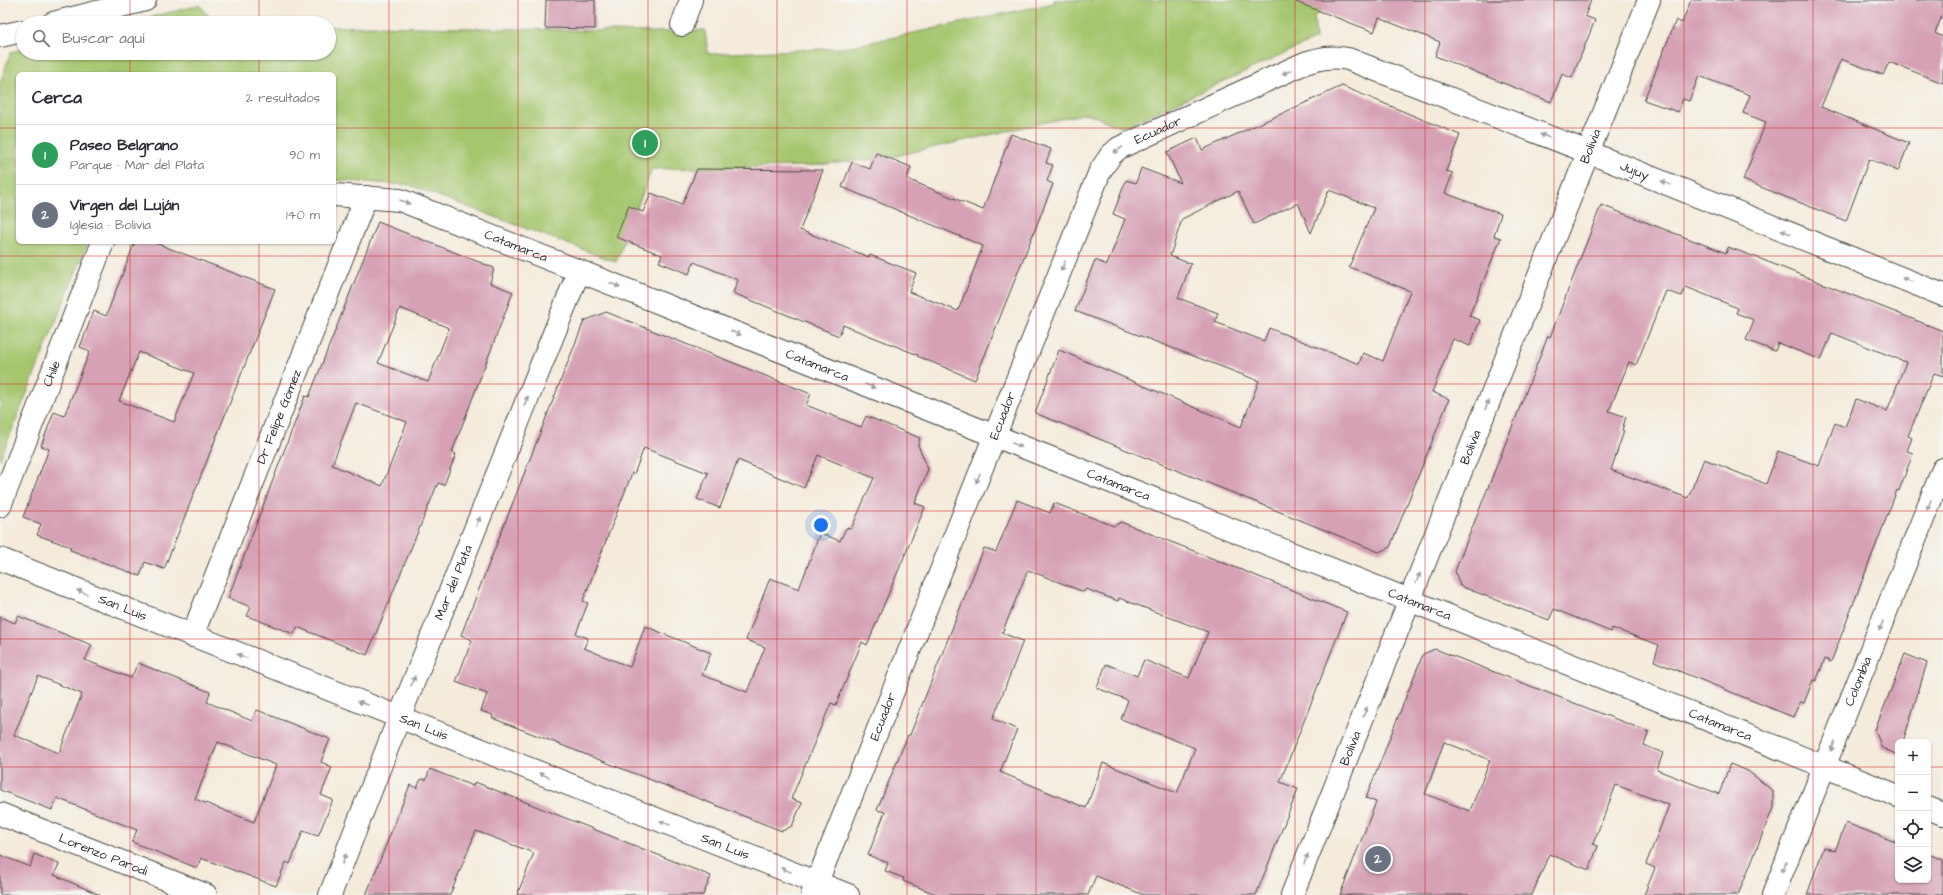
<!DOCTYPE html>
<html lang="es">
<meta charset="utf-8">
<style>
:root{--surface:#fff;--page:#f7f7f7;--text:#2b2b33;--muted:#7c7c81;--line:#e1e1e2;--accent:#7c3aed}
body{margin:0;font-family:"Architects Daughter",sans-serif;background:var(--page);color:var(--text)}
.controls{position:absolute;right:12px;bottom:12px;display:grid;overflow:hidden;border-radius:6px;box-shadow:0 1px 3px #0004}
.controls button{width:36px;height:36px;display:grid;place-items:center;padding:0;border:0;border-bottom:1px solid var(--line);background:var(--surface);color:var(--text);font:20px sans-serif}
.you{position:absolute;left:821px;top:525px;width:14px;height:14px;margin:-10px;border:3px solid #fff;border-radius:50%;background:#1a73e8;box-shadow:0 0 0 6px #1a73e833}
.badge{display:grid;place-items:center;width:26px;height:26px;border-radius:50%;background:var(--accent);color:#fff;font-size:13px;font-weight:700}
.pin{position:absolute;translate:-50% -50%;border:2px solid #fff;box-shadow:0 1px 4px #0006}
.list{margin:0;padding:0;list-style:none}
h2{display:flex;justify-content:space-between;align-items:center;height:52px;margin:0;padding:0 16px;font-size:17px}
h2 small{font-size:13px;font-weight:400;color:var(--muted)}
.list li{display:grid;grid-template-columns:26px 1fr auto;gap:12px;align-items:center;box-sizing:border-box;height:60px;padding:0 16px;border-top:1px solid var(--line)}
.list b{display:block;font-size:15px;white-space:nowrap}
.list p{margin:0;font-size:13px;white-space:nowrap;color:var(--muted)}
.list em{font-size:13px;font-style:normal;color:var(--muted)}
.icon{flex:none;width:22px;height:22px;fill:none;stroke:currentColor;stroke-width:2;stroke-linecap:round;stroke-linejoin:round}
.map{position:relative;flex:none;width:1943px;height:895px;overflow:hidden}
.search{position:absolute;background:var(--surface);box-shadow:0 1px 3px #0004;left:16px;top:16px;width:320px;height:44px;display:flex;align-items:center;gap:10px;box-sizing:border-box;padding:0 14px;border-radius:22px;color:var(--muted);font-size:15px}
.panel{position:absolute;background:var(--surface);box-shadow:0 1px 3px #0004;left:16px;top:72px;width:320px;height:172px;border-radius:6px}
.map>svg:first-child{display:block}
.green{fill:#a6c66e;stroke:#68784c}
.building{fill:#d6a1b5;fill-rule:evenodd}
.lines{fill:none;stroke-linecap:round;stroke-linejoin:round}
.minor-casing{stroke:#494845;stroke-width:24}
.minor{stroke:#fff;stroke-width:22}
.oneway{fill:#a0a0a0}
.grid{fill:none;stroke:#d62828;stroke-width:1;stroke-opacity:0.55}
.labels{text-anchor:middle;dominant-baseline:central;stroke-width:3;stroke-linejoin:round;paint-order:stroke}
.street-label{font-size:13px;fill:#2b2b2b;stroke:#f6f6f2}
</style>
<div class="map">
<svg width="1943" height="895" viewBox="0 0 1943 895">
<rect width="100%" height="100%" fill="#f6f6f2"/>
<filter id="ink" filterUnits="userSpaceOnUse"><feTurbulence type="fractalNoise" baseFrequency=".025" numOctaves="2"/><feDisplacementMap in="SourceGraphic" scale="8" xChannelSelector="R" yChannelSelector="G"/><feConvolveMatrix kernelMatrix="1 2 1 2 8 2 1 2 1" color-interpolation-filters="sRGB"/></filter>
<filter id="wash" filterUnits="userSpaceOnUse"><feTurbulence type="fractalNoise" baseFrequency=".012" numOctaves="4" result="noise"/><feDisplacementMap in="SourceGraphic" scale="16" xChannelSelector="R" yChannelSelector="G"/><feGaussianBlur stdDeviation="0.9" result="paint"/><feColorMatrix in="noise" values="0 0 0 0 0 0 0 0 0 0 0 0 0 0 0 0 0 1.4 0 .05"/><feComposite in="paint" operator="in"/></filter>
<g filter="url(#wash)">
<rect width="100%" height="100%" fill="#f4ebdb"/>
<g class="green">
<path d="M 1054,0 L 1339,0 L 1314,16 L 1316,39 L 1122,128 L 1087,113 L 891,157 L 808,166 L 652,169 L 616,262 L 409,185 L 334,180 L 334,74 L 18,74 L 18,242 L 88,242 L 0,460 L 0,83 L 11,52 L 23,49 L 23,53 L 329,53 L 329,27 L 375,26 L 656,32 L 705,30 L 708,54 L 843,48 L 1054,3 Z"/>
<path d="M 200,5 L 214,23 L 127,23 Z"/>
</g>
<g id="blocks">
<g class="building">
<path d="M 546,0 L 595,0 L 595,29 L 545,28 Z"/>
<path d="M 1297,0 L 1591,0 L 1585,16 L 1595,20 L 1572,78 L 1562,74 L 1551,102 L 1435,56 L 1440,42 L 1379,18 L 1374,32 L 1296,2 Z"/>
<path d="M 1691,0 L 1943,0 L 1943,13 L 1935,33 L 1943,37 L 1943,83 L 1889,62 L 1883,75 L 1841,59 L 1821,107 L 1909,143 L 1898,171 L 1869,159 L 1846,221 L 1743,180 L 1766,122 L 1743,113 L 1750,95 L 1699,76 L 1689,101 L 1683,99 L 1678,112 L 1644,100 L 1676,20 L 1682,23 Z"/>
<path d="M 1342,86 L 1460,135 L 1446,171 L 1453,173 L 1445,193 L 1501,214 L 1494,236 L 1501,238 L 1469,316 L 1480,320 L 1470,346 L 1453,339 L 1432,392 L 1449,399 L 1390,547 L 1379,552 L 1035,413 L 1059,350 L 1241,427 L 1259,381 L 1075,311 L 1095,260 L 1107,265 L 1125,219 L 1113,214 L 1126,180 L 1136,183 L 1141,168 L 1181,183 L 1167,152 L 1197,138 L 1202,150 ZM 1329,190 L 1374,208 L 1349,267 L 1410,291 L 1383,361 L 1363,353 L 1359,364 L 1269,328 L 1264,341 L 1215,322 L 1218,313 L 1178,298 L 1191,264 L 1170,256 L 1182,219 L 1238,191 L 1254,224 L 1298,203 L 1311,233 Z"/>
<path d="M 1011,134 L 1051,149 L 1046,163 L 1053,165 L 1047,181 L 1053,184 L 975,380 L 917,356 L 918,355 L 843,325 L 839,336 L 733,293 L 738,280 L 694,262 L 689,274 L 659,262 L 662,255 L 616,237 L 629,206 L 643,212 L 651,193 L 682,205 L 697,169 L 823,170 L 800,230 L 869,257 L 870,255 L 916,273 L 909,292 L 958,311 L 983,246 L 842,187 L 852,162 L 870,169 L 876,153 L 911,167 L 907,179 L 983,210 Z"/>
<path d="M 1601,205 L 1726,253 L 1728,247 L 1758,258 L 1943,331 L 1943,376 L 1934,373 L 1908,436 L 1912,438 L 1907,451 L 1913,453 L 1899,491 L 1897,490 L 1831,662 L 1825,659 L 1816,681 L 1813,680 L 1804,703 L 1800,702 L 1793,717 L 1654,661 L 1659,645 L 1612,628 L 1611,632 L 1554,609 L 1549,620 L 1460,586 L 1455,571 L 1548,336 L 1550,337 ZM 1686,287 L 1738,308 L 1736,313 L 1754,320 L 1746,340 L 1775,351 L 1778,343 L 1821,360 L 1832,333 L 1906,362 L 1887,411 L 1856,399 L 1845,427 L 1835,423 L 1819,466 L 1778,451 L 1766,484 L 1704,459 L 1688,498 L 1611,470 L 1624,431 L 1622,430 L 1626,417 L 1609,411 L 1629,362 L 1636,365 L 1666,291 L 1682,296 Z"/>
<path d="M 378,222 L 494,268 L 490,283 L 513,292 L 452,452 L 456,454 L 444,485 L 438,483 L 367,655 L 297,627 L 294,634 L 247,616 L 251,607 L 228,598 L 305,396 L 309,397 ZM 400,308 L 449,328 L 428,382 L 378,363 ZM 356,403 L 407,422 L 382,486 L 332,465 Z"/>
<path d="M 135,242 L 153,242 L 275,289 L 164,569 L 145,562 L 140,576 L 70,550 L 71,547 L 37,535 L 41,524 L 23,517 L 49,449 L 41,446 L 54,412 L 64,416 L 90,351 L 80,347 L 94,311 L 106,316 ZM 139,352 L 194,373 L 174,422 L 119,401 Z"/>
<path d="M 606,312 L 811,394 L 806,405 L 861,427 L 866,416 L 920,438 L 918,445 L 928,469 L 915,503 L 925,507 L 867,645 L 862,642 L 836,705 L 831,703 L 791,799 L 802,803 L 792,826 L 782,831 L 492,718 L 493,715 L 481,711 L 487,694 L 456,682 L 472,640 L 461,635 L 584,321 ZM 644,448 L 708,473 L 697,499 L 720,508 L 738,460 L 804,488 L 818,455 L 874,478 L 851,529 L 846,528 L 840,541 L 820,533 L 799,589 L 770,578 L 746,640 L 765,647 L 747,692 L 702,675 L 711,653 L 645,626 L 630,667 L 584,648 L 588,638 L 576,634 L 588,603 L 583,601 L 632,473 L 634,474 Z"/>
<path d="M 1017,500 L 1050,513 L 1054,503 L 1114,526 L 1121,522 L 1347,612 L 1280,782 L 1298,789 L 1256,895 L 1144,895 L 1096,876 L 1088,895 L 938,895 L 903,881 L 904,878 L 885,871 L 888,863 L 868,855 L 885,812 L 877,810 L 908,735 L 910,735 L 984,548 L 996,552 ZM 1028,570 L 1084,592 L 1086,589 L 1118,601 L 1119,598 L 1208,632 L 1189,678 L 1144,660 L 1137,676 L 1106,664 L 1097,688 L 1128,700 L 1121,719 L 1195,748 L 1177,793 L 1103,763 L 1086,808 L 1000,772 L 1017,729 L 993,719 L 1023,641 L 1002,633 Z"/>
<path d="M 18,616 L 92,645 L 85,660 L 131,678 L 138,663 L 210,692 L 207,702 L 252,721 L 257,710 L 330,739 L 321,762 L 332,767 L 321,795 L 333,800 L 318,836 L 303,831 L 290,864 L 286,862 L 276,886 L 201,858 L 197,868 L 132,842 L 137,830 L 57,798 L 52,810 L 0,790 L 0,617 L 15,623 ZM 38,676 L 82,694 L 59,753 L 14,735 ZM 218,742 L 276,765 L 254,822 L 195,799 Z"/>
<path d="M 1435,649 L 1649,732 L 1644,745 L 1663,753 L 1657,770 L 1719,794 L 1730,764 L 1748,771 L 1773,791 L 1773,808 L 1738,895 L 1644,895 L 1655,868 L 1646,864 L 1669,805 L 1616,785 L 1593,844 L 1598,846 L 1589,870 L 1549,854 L 1532,895 L 1340,895 L 1376,802 L 1366,798 L 1423,654 ZM 1444,742 L 1490,760 L 1470,811 L 1425,794 Z"/>
<path d="M 1905,654 L 1927,663 L 1903,742 L 1898,742 L 1898,755 L 1882,748 L 1875,730 Z"/>
<path d="M 430,769 L 473,786 L 475,782 L 711,876 L 703,895 L 517,895 L 534,853 L 476,831 L 450,895 L 366,895 L 410,785 L 417,788 L 421,779 L 426,780 Z"/>
<path d="M 1846,823 L 1898,843 L 1898,880 L 1928,880 L 1928,854 L 1943,860 L 1943,895 L 1807,895 L 1824,847 L 1835,851 Z"/>
<path d="M 34,854 L 59,864 L 54,875 L 100,895 L 0,895 L 0,855 L 30,867 Z"/>
</g>
</g>
</g>
<g filter="url(#ink)">
<use href="#blocks" fill-opacity="0" stroke="#494845" stroke-width="1"/>
<g class="lines">
<g class="minor-casing">
<g id="minor">
<path d="M 53,23 L 145,0"/>
<path d="M 682,25 L 691,0"/>
<path d="M 0,36 L 23,31"/>
<path id="s1" d="M 334,195 L 400,200 L 1409,600 L 1898,796"/>
<path id="s2" d="M 0,506 L 103,242"/>
<path id="s3" d="M 0,559 L 848,895"/>
<path id="s4" d="M 192,636 L 366,197"/>
<path d="M 1928,808 L 1943,814"/>
<path id="s5" d="M 0,814 L 206,895"/>
<path id="s6" d="M 330,895 L 399,718 L 579,271"/>
<path id="s7" d="M 812,895 L 1100,171 L 1111,155 L 1119,148 L 1305,63 C 1321,58 1331,56 1348,59 L 1588,152 L 1943,295"/>
<path id="s8" d="M 1292,895 L 1649,0"/>
<path id="s9" d="M 1773,895 L 1943,469"/>
</g>
</g>
<use href="#minor" class="minor"/>
</g>
<defs><path id="oneway-solid" d="M-6-.8H1V-3.2L6.5 0L1 3.2V.8H-6Z"/></defs>
<g class="oneway">
<use href="#oneway-solid" transform="translate(1287 72) rotate(155)"/>
<use href="#oneway-solid" transform="translate(1545 136) rotate(-159)"/>
<use href="#oneway-solid" transform="translate(1118 150) rotate(147)"/>
<use href="#oneway-solid" transform="translate(1666 183) rotate(-158)"/>
<use href="#oneway-solid" transform="translate(405 202) rotate(20)"/>
<use href="#oneway-solid" transform="translate(1786 232) rotate(-158)"/>
<use href="#oneway-solid" transform="translate(1063 266) rotate(112)"/>
<use href="#oneway-solid" transform="translate(1907 280) rotate(-158)"/>
<use href="#oneway-solid" transform="translate(615 285) rotate(22)"/>
<use href="#oneway-solid" transform="translate(736 333) rotate(22)"/>
<use href="#oneway-solid" transform="translate(870 386) rotate(22)"/>
<use href="#oneway-solid" transform="translate(526 401) rotate(-68)"/>
<use href="#oneway-solid" transform="translate(1487 405) rotate(-68)"/>
<use href="#oneway-solid" transform="translate(1017 445) rotate(22)"/>
<use href="#oneway-solid" transform="translate(978 478) rotate(112)"/>
<use href="#oneway-solid" transform="translate(1929 505) rotate(112)"/>
<use href="#oneway-solid" transform="translate(478 522) rotate(-68)"/>
<use href="#oneway-solid" transform="translate(1418 578) rotate(-68)"/>
<use href="#oneway-solid" transform="translate(82 592) rotate(-158)"/>
<use href="#oneway-solid" transform="translate(1881 626) rotate(112)"/>
<use href="#oneway-solid" transform="translate(242 656) rotate(-159)"/>
<use href="#oneway-solid" transform="translate(413 681) rotate(-68)"/>
<use href="#oneway-solid" transform="translate(363 703) rotate(-159)"/>
<use href="#oneway-solid" transform="translate(1365 712) rotate(-68)"/>
<use href="#oneway-solid" transform="translate(1833 746) rotate(112)"/>
<use href="#oneway-solid" transform="translate(544 775) rotate(-158)"/>
<use href="#oneway-solid" transform="translate(665 823) rotate(-158)"/>
<use href="#oneway-solid" transform="translate(344 859) rotate(-69)"/>
<use href="#oneway-solid" transform="translate(1306 859) rotate(-68)"/>
<use href="#oneway-solid" transform="translate(1784 867) rotate(112)"/>
<use href="#oneway-solid" transform="translate(786 870) rotate(-158)"/>
</g>
</g>
<path class="grid" d="M 130,0 L 130,23M 259,0 L 259,23M 389,0 L 389,895M 518,0 L 518,895M 648,0 L 648,895M 777,0 L 777,895M 907,0 L 907,895M 1036,0 L 1036,895M 1166,0 L 1166,895M 1295,0 L 1295,895M 1425,0 L 1425,895M 1554,0 L 1554,895M 1684,0 L 1684,895M 1813,0 L 1813,895M 130,53 L 130,74M 259,53 L 259,74M 0,128 L 18,128M 334,128 L 1943,128M 130,242 L 130,895M 259,242 L 259,895M 0,256 L 1943,256M 0,384 L 1943,384M 0,511 L 1943,511M 0,639 L 1943,639M 0,767 L 1898,767M 1928,767 L 1943,767"/>
<g class="labels">
<g class="street-label">
<text stroke="none"><textPath href="#s7" startOffset="852">Ecuador</textPath></text>
<text stroke="none"><textPath href="#s8" startOffset="806">Bolivia</textPath></text>
<text stroke="none"><textPath href="#s7" startOffset="1365">Jujuy</textPath></text>
<text stroke="none"><textPath href="#s1" startOffset="191">Catamarca</textPath></text>
<text stroke="none"><textPath href="#s1" startOffset="515">Catamarca</textPath></text>
<text stroke="none"><textPath href="#s2" startOffset="142">Chile</textPath></text>
<text stroke="none"><textPath href="#s7" startOffset="516">Ecuador</textPath></text>
<text stroke="none"><textPath href="#s4" startOffset="236">Dr Felipe Gómez</textPath></text>
<text stroke="none"><textPath href="#s8" startOffset="482">Bolivia</textPath></text>
<text stroke="none"><textPath href="#s1" startOffset="839">Catamarca</textPath></text>
<text stroke="none"><textPath href="#s6" startOffset="336">Mar del Plata</textPath></text>
<text stroke="none"><textPath href="#s1" startOffset="1163">Catamarca</textPath></text>
<text stroke="none"><textPath href="#s3" startOffset="132">San Luis</textPath></text>
<text stroke="none"><textPath href="#s9" startOffset="230">Colombia</textPath></text>
<text stroke="none"><textPath href="#s7" startOffset="192">Ecuador</textPath></text>
<text stroke="none"><textPath href="#s1" startOffset="1487">Catamarca</textPath></text>
<text stroke="none"><textPath href="#s3" startOffset="456">San Luis</textPath></text>
<text stroke="none"><textPath href="#s8" startOffset="158">Bolivia</textPath></text>
<text stroke="none"><textPath href="#s3" startOffset="780">San Luis</textPath></text>
<text stroke="none"><textPath href="#s5" startOffset="111">Lorenzo Parodi</textPath></text>
</g>
</g>
</svg>
<div class="controls">
<button>+</button>
<button>−</button>
<button><svg class="icon" aria-label="locate" viewBox="0 0 24 24"><circle cx="12" cy="12" r="6"/><path d="M12 2v4M12 18v4M2 12h4M18 12h4"/></svg></button>
<button><svg class="icon" aria-label="layers" viewBox="0 0 24 24"><path d="M12 4l9 5-9 5-9-5zM3 14l9 5 9-5"/></svg></button>
</div>
<div class="you"></div>
<div class="pin badge" style="left:645px;top:143px;background:#2e9e5b">1</div>
<div class="pin badge" style="left:1378px;top:859px;background:#6b7280">2</div>
<div class="search"><svg class="icon" aria-label="search" viewBox="0 0 24 24"><circle cx="10" cy="10" r="6"/><path d="M15 15l6 6"/></svg>Buscar aquí</div>
<section class="panel">
<h2>Cerca<small>2 resultados</small></h2>
<ul class="list">
<li><span class="badge" style="background:#2e9e5b">1</span><div><b>Paseo Belgrano</b><p>Parque · Mar del Plata</p></div><em>90 m</em></li>
<li><span class="badge" style="background:#6b7280">2</span><div><b>Virgen del Luján</b><p>Iglesia · Bolivia</p></div><em>140 m</em></li>
</ul>
</section>
</div>
